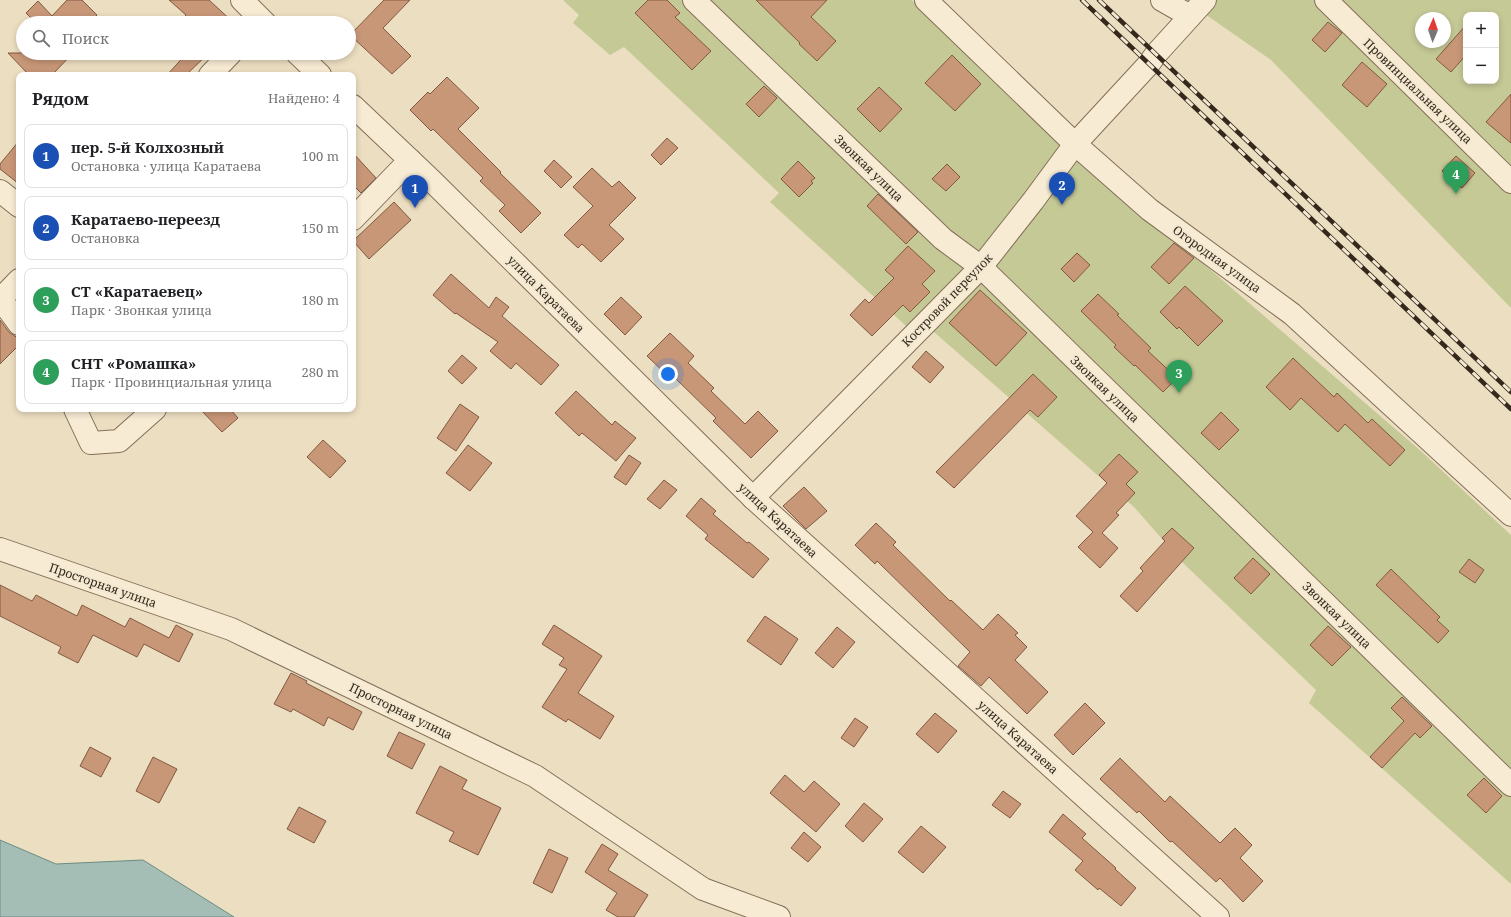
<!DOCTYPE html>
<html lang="ru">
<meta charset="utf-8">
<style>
:root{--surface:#fff;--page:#f2f2f2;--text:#202124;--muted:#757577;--line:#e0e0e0;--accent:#912c30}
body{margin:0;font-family:"Noto Serif",serif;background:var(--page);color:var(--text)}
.controls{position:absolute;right:12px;top:12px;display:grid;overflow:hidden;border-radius:8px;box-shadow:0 2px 6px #0003}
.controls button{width:36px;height:36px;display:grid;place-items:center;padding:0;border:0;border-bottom:1px solid var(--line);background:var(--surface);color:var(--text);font:20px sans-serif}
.compass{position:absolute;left:1415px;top:12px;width:36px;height:36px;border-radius:50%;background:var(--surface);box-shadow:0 2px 6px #0003;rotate:2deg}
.you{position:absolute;left:668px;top:374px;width:14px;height:14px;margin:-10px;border:3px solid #fff;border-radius:50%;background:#1a73e8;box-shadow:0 0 0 6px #1a73e833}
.badge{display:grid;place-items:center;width:26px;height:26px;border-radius:50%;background:var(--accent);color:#fff;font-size:13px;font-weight:700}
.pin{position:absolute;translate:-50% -33px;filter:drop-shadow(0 1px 2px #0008)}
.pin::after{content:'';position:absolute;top:21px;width:14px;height:12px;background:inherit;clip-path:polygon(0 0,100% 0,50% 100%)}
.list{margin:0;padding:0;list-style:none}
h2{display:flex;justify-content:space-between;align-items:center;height:52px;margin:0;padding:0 16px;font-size:17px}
h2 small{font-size:13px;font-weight:400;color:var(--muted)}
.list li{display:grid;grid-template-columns:26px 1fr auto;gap:12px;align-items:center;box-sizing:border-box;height:64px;margin:0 8px 8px;padding:0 8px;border:1px solid var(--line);border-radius:8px}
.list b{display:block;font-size:15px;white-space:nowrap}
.list p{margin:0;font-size:13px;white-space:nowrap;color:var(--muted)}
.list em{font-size:13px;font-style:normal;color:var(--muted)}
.icon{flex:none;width:22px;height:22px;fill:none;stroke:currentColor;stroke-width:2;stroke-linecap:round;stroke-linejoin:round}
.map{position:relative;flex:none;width:1511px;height:917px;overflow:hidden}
.search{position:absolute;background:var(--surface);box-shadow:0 2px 6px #0003;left:16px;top:16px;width:340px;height:44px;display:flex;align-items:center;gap:10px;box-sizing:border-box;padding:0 14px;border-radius:22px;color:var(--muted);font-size:15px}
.panel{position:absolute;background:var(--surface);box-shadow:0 2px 6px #0003;left:16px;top:72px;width:340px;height:340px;border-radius:8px}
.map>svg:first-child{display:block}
.green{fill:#c5c996;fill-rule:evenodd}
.water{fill:#a4beb6;stroke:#6b8c82}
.building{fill:#c89778;stroke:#825940}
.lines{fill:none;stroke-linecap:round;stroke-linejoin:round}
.minor-casing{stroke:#846f5a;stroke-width:24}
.minor{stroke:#f7ebd4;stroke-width:22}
.rail-casing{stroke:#35281d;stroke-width:4.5}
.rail{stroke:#f3e8d0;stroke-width:3;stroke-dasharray:9;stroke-linecap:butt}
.labels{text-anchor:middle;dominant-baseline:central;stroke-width:4;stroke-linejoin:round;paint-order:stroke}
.street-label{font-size:12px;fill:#35281d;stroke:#f3e8d0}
</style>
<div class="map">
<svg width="1511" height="917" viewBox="0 0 1511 917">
<rect width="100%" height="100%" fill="#ecdec1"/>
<g class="green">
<path d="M 563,0 L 912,0 L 1062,142 L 1422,452 L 1511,535 L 1511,884 L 1309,703 L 1316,690 L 1183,563 L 1135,508 L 926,325 L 916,335 L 770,202 L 779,193 L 624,47 L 610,55 L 573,23 L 579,15 Z"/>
<path d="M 1187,0 L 1511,0 L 1511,308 L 1271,60 L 1202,12 ZM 1466,15 L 1496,15 L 1496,81 L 1466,81 ZM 1421,18 L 1445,18 L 1445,42 L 1421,42 Z"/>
</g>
<path class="water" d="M 0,840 L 56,864 L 143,860 L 234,917 L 0,917 Z"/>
<g class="building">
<path d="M 67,0 L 82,0 L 97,15 L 89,23 L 36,23 L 26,13 L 38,1 L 52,16 Z"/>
<path d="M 169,0 L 209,0 L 234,23 L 178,23 L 186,15 Z"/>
<path d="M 384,0 L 410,0 L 383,28 L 411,56 L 392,74 L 350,35 Z"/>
<path d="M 648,0 L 667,0 L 680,13 L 675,17 L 711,51 L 692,70 L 635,13 Z"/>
<path d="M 756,0 L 827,0 L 811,17 L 836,41 L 817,61 L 799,44 L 800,43 Z"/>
<path d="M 1328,22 L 1342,33 L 1325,52 L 1312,40 Z"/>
<path d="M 1466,25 L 1466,55 L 1451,72 L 1436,59 Z"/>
<path d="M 8,53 L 73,53 L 52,75 L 29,75 Z"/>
<path d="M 187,53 L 209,53 L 186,75 L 167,75 Z"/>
<path d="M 952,55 L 981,84 L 955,111 L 925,83 Z"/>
<path d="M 1362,62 L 1387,84 L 1367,107 L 1342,85 Z"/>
<path d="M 447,77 L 479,108 L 458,129 L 501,172 L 500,173 L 541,213 L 521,233 L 499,211 L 505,205 L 480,181 L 483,178 L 433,129 L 431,131 L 410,110 L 428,92 L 430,94 Z"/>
<path d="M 764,86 L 777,98 L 759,117 L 746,104 Z"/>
<path d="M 879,87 L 902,109 L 880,132 L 857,109 Z"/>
<path d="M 1511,94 L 1511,143 L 1486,122 Z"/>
<path d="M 667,138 L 678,148 L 661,165 L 651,155 Z"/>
<path d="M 19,141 L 19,184 L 0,169 L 0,164 Z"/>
<path d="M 353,153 L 376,178 L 361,193 L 353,185 Z"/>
<path d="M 1456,156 L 1475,173 L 1462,188 L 1442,171 Z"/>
<path d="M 554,160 L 572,177 L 561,188 L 544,171 Z"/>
<path d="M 798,161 L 815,178 L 811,181 L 813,183 L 799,197 L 781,179 Z"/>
<path d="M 947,164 L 960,177 L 946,191 L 932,179 Z"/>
<path d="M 592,168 L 612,187 L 619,181 L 636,198 L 609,225 L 624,239 L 601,262 L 582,244 L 578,248 L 564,235 L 593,206 L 573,187 Z"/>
<path d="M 878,194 L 918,232 L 906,244 L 867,206 Z"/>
<path d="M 394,202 L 411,220 L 369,259 L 353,241 Z"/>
<path d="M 1174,243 L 1194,258 L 1169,284 L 1151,267 Z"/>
<path d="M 908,246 L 935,271 L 922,284 L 930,292 L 910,312 L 903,305 L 872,336 L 850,315 L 865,299 L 869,303 L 894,278 L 885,270 Z"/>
<path d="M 1077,253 L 1090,265 L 1074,282 L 1061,269 Z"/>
<path d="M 451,274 L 489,308 L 496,297 L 509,307 L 502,316 L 559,365 L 541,385 L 516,363 L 511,369 L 490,351 L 498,342 L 456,313 L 455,314 L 433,295 Z"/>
<path d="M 1185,286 L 1223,321 L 1198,346 L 1179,327 L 1177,329 L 1160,312 Z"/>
<path d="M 980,290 L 1027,333 L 996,366 L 949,323 Z"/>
<path d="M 1098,294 L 1119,314 L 1117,315 L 1151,348 L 1148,351 L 1177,378 L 1163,392 L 1135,365 L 1134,366 L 1114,347 L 1116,345 L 1081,311 Z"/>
<path d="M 621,297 L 642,317 L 625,335 L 604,314 Z"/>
<path d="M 0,320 L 9,332 L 19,339 L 19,345 L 0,364 Z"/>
<path d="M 670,333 L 694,356 L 688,363 L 714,388 L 711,391 L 745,424 L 758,411 L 778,431 L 751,458 L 713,421 L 716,418 L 674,377 L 671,379 L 647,356 Z"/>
<path d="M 926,351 L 944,367 L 930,383 L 912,367 Z"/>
<path d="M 462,355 L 477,368 L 462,384 L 448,371 Z"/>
<path d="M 1293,358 L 1334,397 L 1337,393 L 1368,423 L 1372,419 L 1405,450 L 1390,466 L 1345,424 L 1338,432 L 1301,398 L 1290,410 L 1266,387 Z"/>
<path d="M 1033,374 L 1057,397 L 1038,417 L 1030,410 L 954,488 L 936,472 Z"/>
<path d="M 576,391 L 612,425 L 615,421 L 636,438 L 616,461 L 582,433 L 579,436 L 555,413 Z"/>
<path d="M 460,404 L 479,417 L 456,451 L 437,438 Z"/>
<path d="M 200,409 L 230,409 L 238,418 L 222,432 Z"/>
<path d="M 1221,412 L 1239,430 L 1219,450 L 1201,433 Z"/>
<path d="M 323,440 L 346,461 L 330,478 L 307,457 Z"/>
<path d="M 468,445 L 492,463 L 470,491 L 446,473 Z"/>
<path d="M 1119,454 L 1138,472 L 1126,484 L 1135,493 L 1116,513 L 1119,515 L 1102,533 L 1118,548 L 1100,568 L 1078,547 L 1093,532 L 1076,516 L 1107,483 L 1099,475 Z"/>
<path d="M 629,455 L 641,463 L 626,485 L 614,477 Z"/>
<path d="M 664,480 L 677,490 L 660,509 L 647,499 Z"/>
<path d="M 804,487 L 827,511 L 806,529 L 783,506 Z"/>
<path d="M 701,498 L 716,511 L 713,514 L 747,543 L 749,542 L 769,559 L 753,578 L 705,539 L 708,535 L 686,516 Z"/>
<path d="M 876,523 L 896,542 L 893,545 L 950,601 L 951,600 L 983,630 L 998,614 L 1018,633 L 1015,635 L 1027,647 L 1015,660 L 1048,692 L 1027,714 L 989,677 L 981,686 L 958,666 L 970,652 L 877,561 L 875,564 L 855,545 Z"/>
<path d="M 1172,528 L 1194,548 L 1137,612 L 1120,596 L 1143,571 L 1140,568 L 1165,541 L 1162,538 Z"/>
<path d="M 1253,558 L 1270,574 L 1251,594 L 1234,578 Z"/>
<path d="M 1469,559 L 1484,570 L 1475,583 L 1459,572 Z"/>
<path d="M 1391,569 L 1440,617 L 1437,620 L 1449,631 L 1438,643 L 1376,585 Z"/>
<path d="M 0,585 L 32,601 L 36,595 L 77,616 L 82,605 L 125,627 L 130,618 L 169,638 L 176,625 L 193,634 L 179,662 L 144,644 L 137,657 L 93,635 L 78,663 L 58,653 L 61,647 L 0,616 Z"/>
<path d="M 765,616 L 798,639 L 781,665 L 747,641 Z"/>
<path d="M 554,625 L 602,656 L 578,693 L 614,716 L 600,739 L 568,719 L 566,722 L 542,707 L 567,669 L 559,665 L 564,658 L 542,644 Z"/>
<path d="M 1328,626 L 1351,647 L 1332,666 L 1310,645 Z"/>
<path d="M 837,627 L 855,642 L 833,668 L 815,653 Z"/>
<path d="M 291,673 L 307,681 L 306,683 L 362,712 L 353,730 L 328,717 L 324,726 L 293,709 L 291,712 L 274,704 Z"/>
<path d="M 1402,697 L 1432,726 L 1420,738 L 1415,733 L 1382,768 L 1370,757 L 1404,721 L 1391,708 Z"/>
<path d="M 1085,703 L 1105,723 L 1073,755 L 1054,735 Z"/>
<path d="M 935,713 L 957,731 L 938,753 L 916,734 Z"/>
<path d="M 855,718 L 868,727 L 854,747 L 841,738 Z"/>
<path d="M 399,732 L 425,744 L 412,769 L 387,756 Z"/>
<path d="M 90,747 L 111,758 L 101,777 L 80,766 Z"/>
<path d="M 153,757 L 177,769 L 159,803 L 136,791 Z"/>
<path d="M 1120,758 L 1165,802 L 1170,796 L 1220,843 L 1235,828 L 1252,845 L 1240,858 L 1263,881 L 1243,902 L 1220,878 L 1216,882 L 1172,841 L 1170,842 L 1139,811 L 1137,813 L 1100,779 Z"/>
<path d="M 440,766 L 467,780 L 462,789 L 501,808 L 478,855 L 449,841 L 454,832 L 416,813 Z"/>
<path d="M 785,775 L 804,792 L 814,781 L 840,804 L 816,832 L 770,793 Z"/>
<path d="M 1484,778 L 1502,796 L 1486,813 L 1467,795 Z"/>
<path d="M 1003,791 L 1021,804 L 1010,818 L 992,805 Z"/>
<path d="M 864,803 L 883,819 L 863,842 L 845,826 Z"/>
<path d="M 299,807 L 326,821 L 314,843 L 287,829 Z"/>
<path d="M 1063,814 L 1086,834 L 1082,838 L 1116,868 L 1115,869 L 1136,888 L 1121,906 L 1099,888 L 1098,890 L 1075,870 L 1083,861 L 1049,832 Z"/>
<path d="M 921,826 L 946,847 L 923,873 L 898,852 Z"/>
<path d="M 804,832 L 821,847 L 808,862 L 791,848 Z"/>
<path d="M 602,844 L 618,854 L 608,870 L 648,895 L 634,917 L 618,917 L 606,910 L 617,893 L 585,872 Z"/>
<path d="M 549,849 L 568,858 L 552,893 L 533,883 Z"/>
</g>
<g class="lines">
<g class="minor-casing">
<g id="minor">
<path d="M 242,0 L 265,23"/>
<path d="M 694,0 L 943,239 L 981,267 L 1511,785"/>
<path d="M 926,0 L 1075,144 L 1150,210 L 1292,314 L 1511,515"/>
<path d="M 1162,0 L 1190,16"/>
<path d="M 1326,0 L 1511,182"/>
<path d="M 297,53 L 320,75"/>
<path d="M 210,75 L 231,53"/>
<path d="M 353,106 L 430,179 L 753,498 L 1218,917"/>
<path d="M 0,191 L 19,206"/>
<path d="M 353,219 L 410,160"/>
<path d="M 0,298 L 19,324"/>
<path d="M 1,299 L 19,280"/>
<path d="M 75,409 L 91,443 L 119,441 L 155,409"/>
<path d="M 753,498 L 981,267 L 1033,201 L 1075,144 L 1148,65 L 1156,54 L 1205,0"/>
<path d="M 0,549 L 231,629 L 535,776 L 703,889 L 779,917"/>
</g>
</g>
<use href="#minor" class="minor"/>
<g class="rail-casing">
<g id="rail">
<path d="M 1082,0 L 1511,409"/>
<path d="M 1099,0 L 1511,392"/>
</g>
</g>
<use href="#rail" class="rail"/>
</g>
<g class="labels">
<g class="street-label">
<text transform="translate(1418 91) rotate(44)">Провинциальная улица</text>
<text transform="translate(869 168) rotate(44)">Звонкая улица</text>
<text transform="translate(1217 259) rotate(36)">Огородная улица</text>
<text transform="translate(546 294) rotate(45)">улица Каратаева</text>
<text transform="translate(947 300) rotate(-46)">Костровой переулок</text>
<text transform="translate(1105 389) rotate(44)">Звонкая улица</text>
<text transform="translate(778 520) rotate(43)">улица Каратаева</text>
<text transform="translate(103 585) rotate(19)">Просторная улица</text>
<text transform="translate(1337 615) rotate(44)">Звонкая улица</text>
<text transform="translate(401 711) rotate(26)">Просторная улица</text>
<text transform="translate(1018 737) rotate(42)">улица Каратаева</text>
</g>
</g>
</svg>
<div class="controls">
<button>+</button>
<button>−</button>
</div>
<svg class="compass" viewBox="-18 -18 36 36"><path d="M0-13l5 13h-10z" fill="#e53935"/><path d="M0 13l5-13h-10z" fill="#757577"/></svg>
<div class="you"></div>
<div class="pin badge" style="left:415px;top:208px;background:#1a4fb4">1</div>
<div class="pin badge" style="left:1062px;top:205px;background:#1a4fb4">2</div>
<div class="pin badge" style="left:1179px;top:393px;background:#2e9e5b">3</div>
<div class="pin badge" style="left:1456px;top:194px;background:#2e9e5b">4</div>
<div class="search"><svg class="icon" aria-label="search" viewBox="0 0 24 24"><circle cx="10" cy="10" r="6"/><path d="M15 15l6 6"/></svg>Поиск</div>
<section class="panel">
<h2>Рядом<small>Найдено: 4</small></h2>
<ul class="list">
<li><span class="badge" style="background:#1a4fb4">1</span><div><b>пер. 5-й Колхозный</b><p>Остановка · улица Каратаева</p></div><em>100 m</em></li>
<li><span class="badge" style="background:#1a4fb4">2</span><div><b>Каратаево-переезд</b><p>Остановка</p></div><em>150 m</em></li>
<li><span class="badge" style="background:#2e9e5b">3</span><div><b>СТ «Каратаевец»</b><p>Парк · Звонкая улица</p></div><em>180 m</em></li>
<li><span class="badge" style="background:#2e9e5b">4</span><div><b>СНТ «Ромашка»</b><p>Парк · Провинциальная улица</p></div><em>280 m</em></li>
</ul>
</section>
</div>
